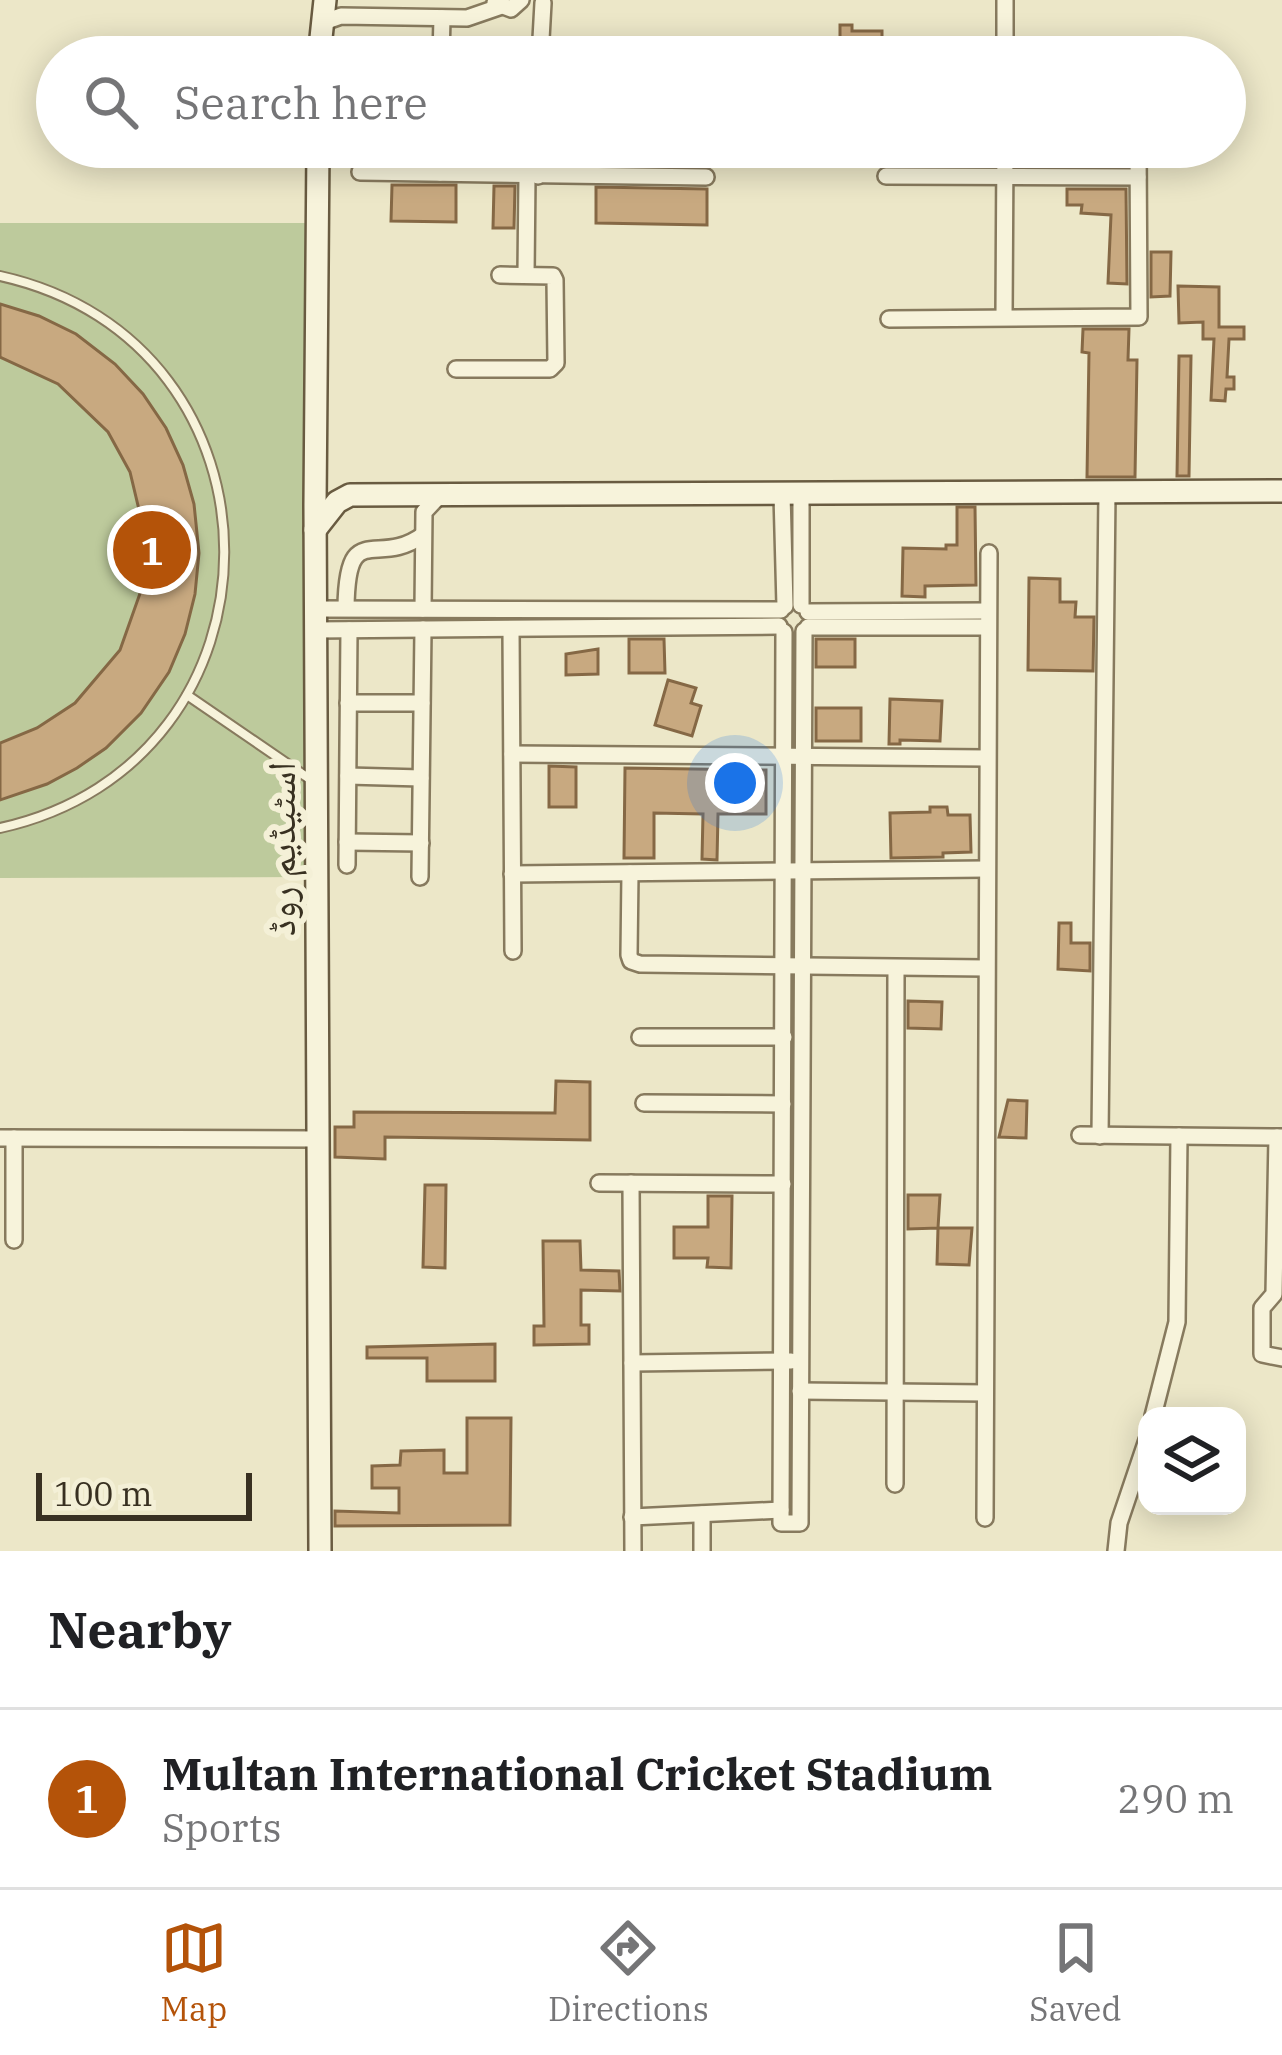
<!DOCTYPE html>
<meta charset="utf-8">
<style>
:root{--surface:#fff;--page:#f2f2f2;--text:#202124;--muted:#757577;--line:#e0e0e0;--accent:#b45309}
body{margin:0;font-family:"IBM Plex Serif","Noto Naskh Arabic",serif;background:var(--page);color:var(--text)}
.controls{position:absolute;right:36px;bottom:36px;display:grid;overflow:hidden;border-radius:24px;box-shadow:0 6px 30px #0003}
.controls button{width:108px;height:108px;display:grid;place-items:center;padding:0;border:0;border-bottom:3px solid var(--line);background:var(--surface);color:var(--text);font:60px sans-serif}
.scale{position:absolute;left:36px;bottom:30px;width:216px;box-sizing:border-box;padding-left:12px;border:6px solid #383021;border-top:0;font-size:33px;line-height:42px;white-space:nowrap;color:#383021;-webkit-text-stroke:9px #f4f0d7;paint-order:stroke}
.you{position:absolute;left:735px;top:783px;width:42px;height:42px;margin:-30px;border:9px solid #fff;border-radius:50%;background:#1a73e8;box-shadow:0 0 0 18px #1a73e833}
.badge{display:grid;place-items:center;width:78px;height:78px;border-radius:50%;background:var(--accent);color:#fff;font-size:39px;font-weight:700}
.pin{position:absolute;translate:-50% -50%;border:6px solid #fff;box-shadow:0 3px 12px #0006}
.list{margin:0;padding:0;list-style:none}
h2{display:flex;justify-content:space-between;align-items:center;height:156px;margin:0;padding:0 48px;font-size:51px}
h2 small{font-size:39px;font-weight:400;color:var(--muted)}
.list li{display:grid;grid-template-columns:78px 1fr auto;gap:36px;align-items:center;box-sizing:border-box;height:180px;padding:0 48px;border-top:3px solid var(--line)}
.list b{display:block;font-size:45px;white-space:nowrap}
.list p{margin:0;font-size:39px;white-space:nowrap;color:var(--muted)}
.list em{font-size:39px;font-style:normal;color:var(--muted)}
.icon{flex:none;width:66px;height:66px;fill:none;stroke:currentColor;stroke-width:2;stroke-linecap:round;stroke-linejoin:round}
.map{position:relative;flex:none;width:1282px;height:1551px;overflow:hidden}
.search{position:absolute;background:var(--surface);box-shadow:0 6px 30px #0003;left:36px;right:36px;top:36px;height:132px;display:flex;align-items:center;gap:30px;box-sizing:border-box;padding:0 42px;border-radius:66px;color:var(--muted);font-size:45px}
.sheet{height:336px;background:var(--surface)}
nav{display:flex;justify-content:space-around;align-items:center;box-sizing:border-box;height:168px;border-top:3px solid var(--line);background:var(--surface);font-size:33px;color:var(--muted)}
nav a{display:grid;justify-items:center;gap:6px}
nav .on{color:var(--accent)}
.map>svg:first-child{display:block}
.green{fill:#bdca9c}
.building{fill:#c8a980;stroke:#856845;stroke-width:3}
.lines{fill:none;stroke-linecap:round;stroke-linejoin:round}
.lane-casing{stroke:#877a5e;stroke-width:12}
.street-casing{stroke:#877a5e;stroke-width:20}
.secondary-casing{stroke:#695b41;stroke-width:26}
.lane{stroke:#f7f3db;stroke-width:8}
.street{stroke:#f7f3db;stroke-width:15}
.secondary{stroke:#f7f3db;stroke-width:21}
.labels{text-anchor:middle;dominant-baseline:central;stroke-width:12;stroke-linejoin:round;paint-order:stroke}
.street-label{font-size:39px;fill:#383021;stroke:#f4f0d7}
</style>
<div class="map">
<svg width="1282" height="1551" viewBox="0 0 1282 1551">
<rect width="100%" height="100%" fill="#ece7c8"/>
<path class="green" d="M 0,223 L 305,223 L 304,877 L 0,878 Z"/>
<g class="building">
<path d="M 840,25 L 852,25 L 852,31 L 882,31 L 882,57 L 840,57 Z"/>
<rect x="1017" y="147" width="76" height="18"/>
<path d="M 392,185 L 456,185 L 456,222 L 391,221 Z"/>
<path d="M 494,186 L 515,186 L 514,228 L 493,228 Z"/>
<path d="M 596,187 L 707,189 L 707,225 L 596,223 Z"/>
<path d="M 1067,189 L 1126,189 L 1127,284 L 1108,283 L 1111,215 L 1081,213 L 1082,205 L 1067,205 Z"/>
<path d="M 1151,252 L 1171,252 L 1170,296 L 1151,297 Z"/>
<path d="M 1178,286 L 1219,287 L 1219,327 L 1244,327 L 1244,339 L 1229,339 L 1227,377 L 1234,377 L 1234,389 L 1226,389 L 1225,401 L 1211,400 L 1214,339 L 1203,339 L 1203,322 L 1179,323 Z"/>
<path d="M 0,304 L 39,316 L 76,334 L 115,364 L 143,394 L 166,428 L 183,465 L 194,504 L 199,553 L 195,594 L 185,634 L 169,672 L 141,713 L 106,748 L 77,768 L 47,784 L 0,800 L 0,743 L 37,728 L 75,703 L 120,650 L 143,585 L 146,539 L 130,472 L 108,432 L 58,384 L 0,357 Z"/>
<path d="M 1083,329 L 1129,329 L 1128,360 L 1137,360 L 1135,477 L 1087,477 L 1089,353 L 1082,352 Z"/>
<path d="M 1179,356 L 1191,356 L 1189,476 L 1177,476 Z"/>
<path d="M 957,507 L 975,507 L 976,585 L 925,586 L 925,597 L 902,596 L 903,548 L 946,549 L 946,545 L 957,545 Z"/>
<path d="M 1029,578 L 1060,579 L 1060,602 L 1076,602 L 1075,617 L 1094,617 L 1093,671 L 1028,670 Z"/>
<path d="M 629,639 L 664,639 L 665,673 L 629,673 Z"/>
<rect x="816" y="639" width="39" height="28"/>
<path d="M 598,649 L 598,674 L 566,675 L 566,654 Z"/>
<path d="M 668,680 L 696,688 L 691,703 L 701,706 L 692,736 L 655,725 Z"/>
<path d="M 890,699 L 942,701 L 940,741 L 900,740 L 900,744 L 889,744 Z"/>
<rect x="816" y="708" width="45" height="33"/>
<path d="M 549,766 L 576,767 L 576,807 L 549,807 Z"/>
<path d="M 625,768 L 766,770 L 766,814 L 718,814 L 717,860 L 702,859 L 703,814 L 654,813 L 654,858 L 624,858 Z"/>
<path d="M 930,807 L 947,807 L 948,815 L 970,815 L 971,852 L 943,853 L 943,857 L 891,858 L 890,813 L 930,812 Z"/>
<path d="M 1059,923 L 1071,923 L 1071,943 L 1090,943 L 1090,971 L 1058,969 Z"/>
<path d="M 908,1001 L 942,1002 L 941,1029 L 908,1028 Z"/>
<path d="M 556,1081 L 590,1082 L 590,1140 L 385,1137 L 385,1159 L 335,1157 L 335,1127 L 354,1127 L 354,1112 L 555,1113 Z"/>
<path d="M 1008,1100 L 1027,1101 L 1026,1138 L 999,1137 Z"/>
<path d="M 425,1185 L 446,1185 L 445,1268 L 423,1267 Z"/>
<path d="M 908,1195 L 940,1195 L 938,1228 L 972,1228 L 969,1265 L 937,1264 L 938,1228 L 908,1229 Z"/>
<path d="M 708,1196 L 732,1196 L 731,1268 L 707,1267 L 708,1258 L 674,1258 L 674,1227 L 708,1227 Z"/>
<path d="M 543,1241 L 580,1241 L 581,1270 L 619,1271 L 620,1291 L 581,1290 L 581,1325 L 589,1325 L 589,1344 L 534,1345 L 534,1326 L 544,1326 Z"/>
<path d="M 495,1344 L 495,1381 L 427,1381 L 427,1358 L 367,1358 L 367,1347 Z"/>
<path d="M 467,1418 L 511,1418 L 510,1525 L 335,1526 L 335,1511 L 399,1513 L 399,1488 L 372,1488 L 372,1466 L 400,1465 L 401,1451 L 444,1450 L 444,1473 L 467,1473 Z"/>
</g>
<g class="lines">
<g class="lane-casing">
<g id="lane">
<path d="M 0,276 C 299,342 299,762 0,828"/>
<path d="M 187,695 L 314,782"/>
</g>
</g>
<g class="street-casing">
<g id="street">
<path d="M 495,3 L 511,9 L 521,0"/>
<path d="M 327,21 L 341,16 L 467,18 L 499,7"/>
<path d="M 441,57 L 442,18"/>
<path d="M 540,57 L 543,3"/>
<path d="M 1005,57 L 1005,0"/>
<path d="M 360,172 L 706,177"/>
<path d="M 440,173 L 440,147"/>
<path d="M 538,176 L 538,147"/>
<path d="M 886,176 L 1138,177"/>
<path d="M 526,275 L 527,175"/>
<path d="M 1004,317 L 1005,147"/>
<path d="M 889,319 L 1139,317 L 1138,147"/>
<path d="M 456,369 L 550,369 L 556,363 L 555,280 L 553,276 L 500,275"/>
<path d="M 782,494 L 785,606"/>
<path d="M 801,494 L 801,605"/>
<path d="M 346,608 C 347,517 376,569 423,535"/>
<path d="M 316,609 L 781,610"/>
<path d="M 423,609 L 424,512 L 441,494"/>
<path d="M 808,612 L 988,611"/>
<path d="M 808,627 L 988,627"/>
<path d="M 511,629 L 513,951"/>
<path d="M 316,630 L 779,626"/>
<path d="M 784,632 L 781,1523 L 800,1523 L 804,631"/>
<path d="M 348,703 L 422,703"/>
<path d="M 512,754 L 987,758"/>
<path d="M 348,776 L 421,778"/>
<path d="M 347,842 L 421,843"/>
<path d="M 347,865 L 349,630"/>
<path d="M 630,873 L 629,955 L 631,961 L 640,964 L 986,968"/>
<path d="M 512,874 L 986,869"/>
<path d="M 420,877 L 423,629"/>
<path d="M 640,1037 L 784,1037"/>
<path d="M 644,1103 L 783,1104"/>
<path d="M 1080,1135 L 1282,1137"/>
<path d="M 1100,1136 L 1107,492"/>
<path d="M 1277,1137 L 1274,1294 L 1262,1308 L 1262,1354 L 1282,1358"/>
<path d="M 0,1138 L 318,1139"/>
<path d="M 14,1138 L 14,1240"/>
<path d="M 599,1183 L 783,1184"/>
<path d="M 631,1183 L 633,1551"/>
<path d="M 632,1363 L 791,1361"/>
<path d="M 800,1391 L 985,1393"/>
<path d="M 1153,1416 L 1177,1322 L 1179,1136"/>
<path d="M 895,1484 L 896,968"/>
<path d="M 632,1517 L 781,1510"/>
<path d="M 985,1518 L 989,553"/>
<path d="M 702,1551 L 702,1514"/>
<path d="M 1116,1551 L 1119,1523 L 1147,1440"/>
</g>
</g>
<g class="secondary-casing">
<g id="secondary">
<path d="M 319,57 L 325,0"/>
<path d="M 318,147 L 315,505 L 320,1551"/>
<path d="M 315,530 L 337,502 L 350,495 L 1282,491"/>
</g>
</g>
<use href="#lane" class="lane"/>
<use href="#street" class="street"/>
<use href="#secondary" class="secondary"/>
</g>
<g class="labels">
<g class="street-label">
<text transform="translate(280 849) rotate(-90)">اسٹیڈیم روڈ</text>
</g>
</g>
</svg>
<div class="controls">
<button><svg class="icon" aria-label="layers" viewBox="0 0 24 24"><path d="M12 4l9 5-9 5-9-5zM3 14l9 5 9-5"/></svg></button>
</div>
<div class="scale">100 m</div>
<div class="you"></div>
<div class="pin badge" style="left:152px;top:550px">1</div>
<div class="search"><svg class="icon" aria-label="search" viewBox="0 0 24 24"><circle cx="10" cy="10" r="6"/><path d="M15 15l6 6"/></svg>Search here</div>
</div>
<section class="sheet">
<h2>Nearby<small></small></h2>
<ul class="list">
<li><span class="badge">1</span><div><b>Multan International Cricket Stadium</b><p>Sports</p></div><em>290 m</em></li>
</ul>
</section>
<nav>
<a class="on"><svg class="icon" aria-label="map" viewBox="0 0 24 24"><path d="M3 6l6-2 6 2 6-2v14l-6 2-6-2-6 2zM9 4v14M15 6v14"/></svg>Map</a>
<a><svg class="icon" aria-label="directions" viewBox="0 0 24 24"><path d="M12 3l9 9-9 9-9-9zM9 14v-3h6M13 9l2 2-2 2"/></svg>Directions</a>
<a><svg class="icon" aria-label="saved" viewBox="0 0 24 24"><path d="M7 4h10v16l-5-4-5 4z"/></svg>Saved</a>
</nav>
